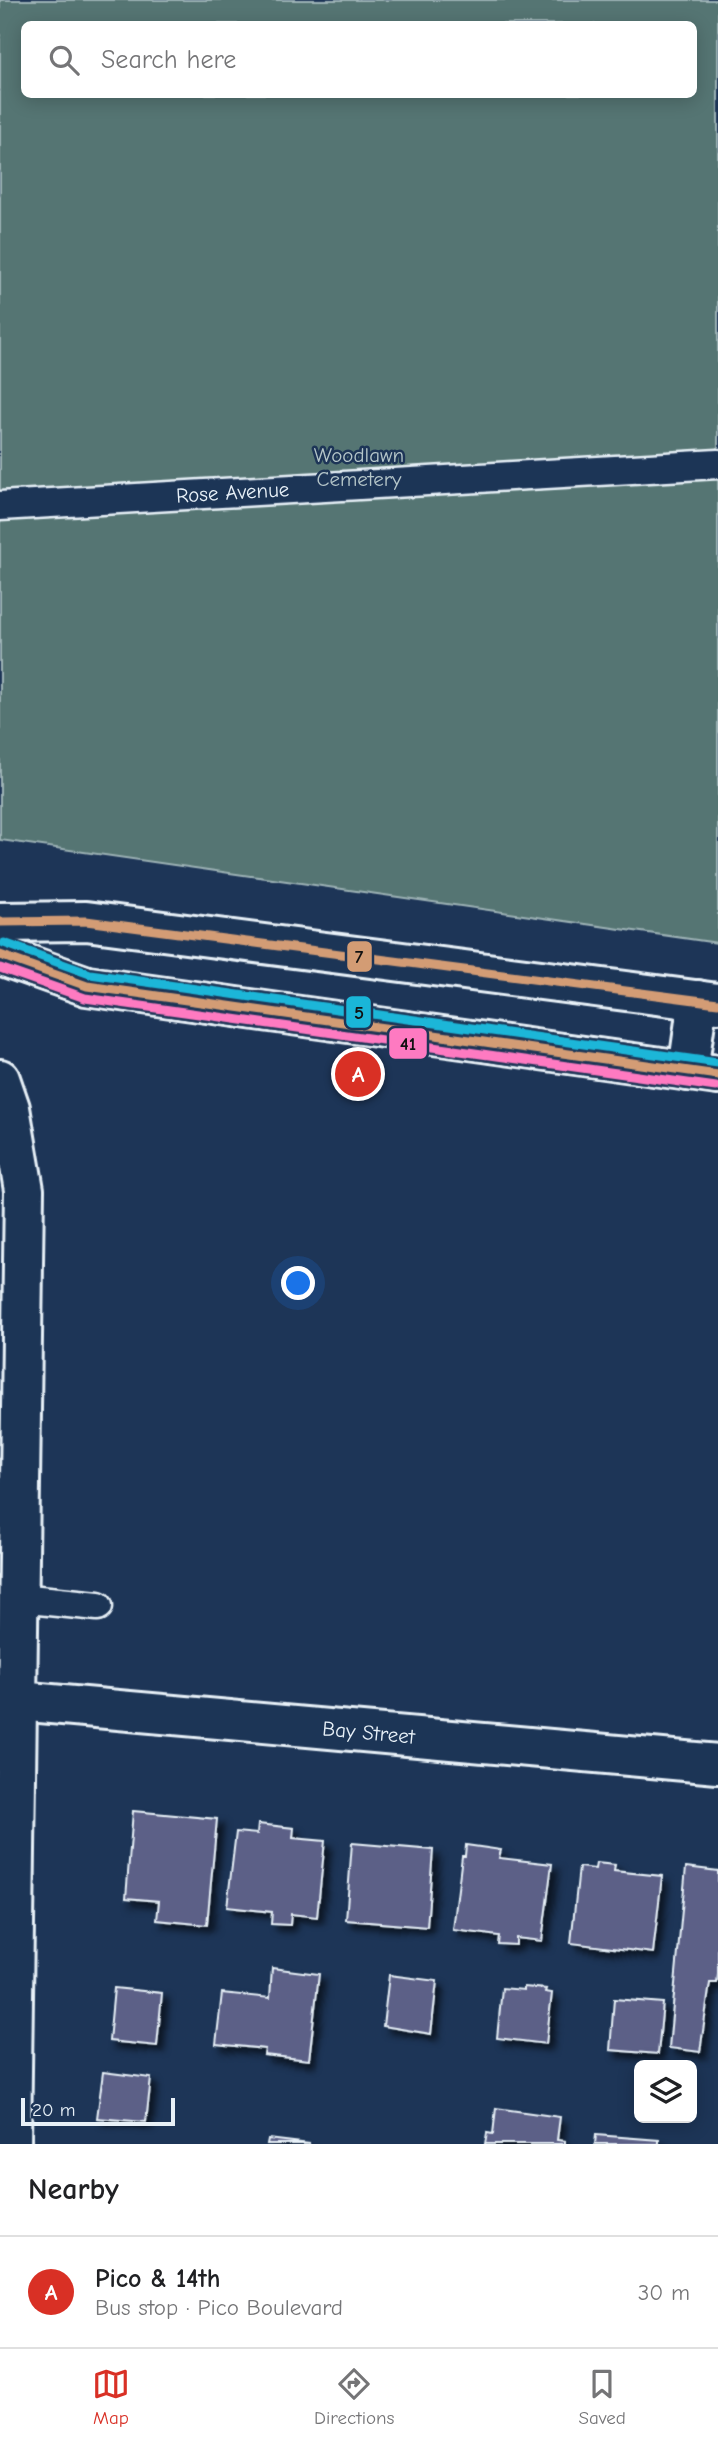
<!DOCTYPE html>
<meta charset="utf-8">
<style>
:root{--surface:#fff;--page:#f6f6f6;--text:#202124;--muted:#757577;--line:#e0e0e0;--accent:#d93025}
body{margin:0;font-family:"Comic Neue",sans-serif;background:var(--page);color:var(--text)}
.controls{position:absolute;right:21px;bottom:21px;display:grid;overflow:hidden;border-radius:10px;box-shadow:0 4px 18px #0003}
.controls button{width:63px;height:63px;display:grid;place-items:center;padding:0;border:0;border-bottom:2px solid var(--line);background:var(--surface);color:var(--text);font:35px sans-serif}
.scale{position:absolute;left:21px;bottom:18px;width:154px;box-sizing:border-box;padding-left:7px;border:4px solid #e8f1f8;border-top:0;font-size:19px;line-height:24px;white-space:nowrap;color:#e8f1f8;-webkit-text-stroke:5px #1d3557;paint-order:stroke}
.you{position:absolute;left:299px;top:1284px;width:24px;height:24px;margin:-18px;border:5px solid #fff;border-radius:50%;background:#1a73e8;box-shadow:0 0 0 10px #1a73e833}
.badge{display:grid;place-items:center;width:46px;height:46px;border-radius:50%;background:var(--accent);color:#fff;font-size:23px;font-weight:700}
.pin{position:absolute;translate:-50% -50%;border:4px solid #fff;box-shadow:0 2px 7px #0006}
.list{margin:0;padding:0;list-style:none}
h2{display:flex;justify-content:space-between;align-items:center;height:91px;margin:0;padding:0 28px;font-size:30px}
h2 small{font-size:23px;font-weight:400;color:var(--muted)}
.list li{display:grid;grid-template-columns:46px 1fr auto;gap:21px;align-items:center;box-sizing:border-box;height:112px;padding:0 28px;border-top:2px solid var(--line)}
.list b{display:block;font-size:26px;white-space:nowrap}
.list p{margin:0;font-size:23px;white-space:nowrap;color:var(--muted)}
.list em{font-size:23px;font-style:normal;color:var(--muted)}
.icon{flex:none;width:38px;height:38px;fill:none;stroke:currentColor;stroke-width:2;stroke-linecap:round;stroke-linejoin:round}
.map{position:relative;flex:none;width:718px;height:2144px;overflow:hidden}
.search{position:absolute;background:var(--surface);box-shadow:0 4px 18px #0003;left:21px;right:21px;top:21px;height:77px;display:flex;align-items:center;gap:18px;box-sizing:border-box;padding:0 24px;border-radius:10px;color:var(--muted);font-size:26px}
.sheet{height:203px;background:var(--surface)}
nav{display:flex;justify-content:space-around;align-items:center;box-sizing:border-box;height:98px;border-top:2px solid var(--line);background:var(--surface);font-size:19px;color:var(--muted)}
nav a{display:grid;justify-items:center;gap:4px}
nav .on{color:var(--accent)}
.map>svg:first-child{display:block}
.green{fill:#557573;stroke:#9eb3b6;stroke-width:2;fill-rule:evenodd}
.building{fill:#5c6187;stroke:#e8f1f8;stroke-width:2;filter:url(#shadow)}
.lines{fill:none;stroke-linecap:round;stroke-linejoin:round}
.lane-casing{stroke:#e8f1f8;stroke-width:33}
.street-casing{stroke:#e8f1f8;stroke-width:44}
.secondary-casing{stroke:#e8f1f8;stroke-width:44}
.lane{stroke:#1d3557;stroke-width:28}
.street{stroke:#1d3557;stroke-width:38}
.secondary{stroke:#1d3557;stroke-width:38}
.bus-1-casing{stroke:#1d3557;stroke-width:14}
.bus-2-casing{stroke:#1d3557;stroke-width:14}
.bus-3-casing{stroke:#1d3557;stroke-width:14}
.bus-1{stroke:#d39c74;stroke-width:9}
.bus-2{stroke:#fe7ac1;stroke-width:9}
.bus-3{stroke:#1ab6d8;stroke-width:9}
.labels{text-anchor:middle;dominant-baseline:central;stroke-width:5;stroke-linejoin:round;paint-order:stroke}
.park-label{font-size:21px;fill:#b5c6c9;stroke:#1d3557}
.street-label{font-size:21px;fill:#e8f1f8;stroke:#1d3557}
.line-badge{stroke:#1d3557;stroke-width:2.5}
.pale-badge-label{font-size:19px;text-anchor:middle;font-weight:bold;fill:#111}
</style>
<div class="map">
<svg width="718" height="2144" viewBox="0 0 718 2144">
<defs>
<filter id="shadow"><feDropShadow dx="6" dy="6" stdDeviation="3.5" flood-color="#0009"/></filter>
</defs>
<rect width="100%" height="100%" fill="#1d3557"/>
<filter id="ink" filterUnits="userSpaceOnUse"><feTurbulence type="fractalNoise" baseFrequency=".0143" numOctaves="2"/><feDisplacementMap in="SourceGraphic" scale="14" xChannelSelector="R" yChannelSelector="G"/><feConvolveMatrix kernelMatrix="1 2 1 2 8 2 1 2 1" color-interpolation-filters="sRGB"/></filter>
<g filter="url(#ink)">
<path class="green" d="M 0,0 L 718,0 L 718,943 L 0,840 ZM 24,24 L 694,24 L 694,94 L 24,94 Z"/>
<g class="building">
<path d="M 133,1811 L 217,1819 L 207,1925 L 157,1920 L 159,1901 L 126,1898 Z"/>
<path d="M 258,1824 L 294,1828 L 293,1838 L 325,1841 L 317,1917 L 291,1914 L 290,1925 L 271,1924 L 272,1912 L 227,1907 L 236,1832 L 257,1834 Z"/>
<path d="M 352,1843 L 433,1850 L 427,1927 L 346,1920 Z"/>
<path d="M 466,1845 L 501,1850 L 499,1858 L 552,1864 L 542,1941 L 516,1938 L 516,1945 L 498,1944 L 499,1936 L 453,1930 L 462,1856 L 465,1856 Z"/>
<path d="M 596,1863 L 615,1865 L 614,1871 L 662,1876 L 653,1953 L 571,1943 L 579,1867 L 595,1869 Z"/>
<path d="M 686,1867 L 718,1871 L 718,1974 L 717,1983 L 710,1983 L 700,2052 L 669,2048 Z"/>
<path d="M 272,1968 L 319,1974 L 309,2060 L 264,2055 L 265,2049 L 216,2044 L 222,1993 L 270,1998 Z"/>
<path d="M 389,1975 L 437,1981 L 431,2034 L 383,2026 Z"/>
<path d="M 524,1987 L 546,1989 L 545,1992 L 552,1993 L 546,2044 L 497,2038 L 502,1988 L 524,1990 Z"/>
<path d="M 114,1988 L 162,1993 L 157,2046 L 109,2041 Z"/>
<path d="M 614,1999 L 663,2003 L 658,2054 L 610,2050 Z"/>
<path d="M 103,2072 L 151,2078 L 146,2122 L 97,2118 Z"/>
<path d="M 496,2108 L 560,2117 L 557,2140 L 565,2141 L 565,2144 L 485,2144 L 487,2133 L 493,2134 Z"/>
<path d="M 596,2135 L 659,2140 L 659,2144 L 595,2144 Z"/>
<path d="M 268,2139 L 310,2144 L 267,2144 Z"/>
</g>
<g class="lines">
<g class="lane-casing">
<g id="lane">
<path id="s1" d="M 0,506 L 718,464"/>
<path d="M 19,1598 L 98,1606"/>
</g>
</g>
<g class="street-casing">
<g id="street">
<path id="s2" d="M 18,1701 L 718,1764"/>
</g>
</g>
<g class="secondary-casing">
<g id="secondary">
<path d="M 0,922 L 86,921 L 718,1003"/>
<path d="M 0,955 L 87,986 L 718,1075"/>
<path d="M 688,1071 L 698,1000"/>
<path d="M 0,1079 L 10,1108 L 24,1190 L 11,2144"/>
</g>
</g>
<use href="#lane" class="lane"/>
<use href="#street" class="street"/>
<use href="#secondary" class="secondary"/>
<g class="bus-1-casing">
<g id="bus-1">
<path d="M 0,922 L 86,921 L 718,1003"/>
<path d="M 0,955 L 87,986 L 718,1075"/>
</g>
</g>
<g class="bus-2-casing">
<path id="bus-2" d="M 0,968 L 85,998 L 716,1087"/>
</g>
<g class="bus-3-casing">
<path id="bus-3" d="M 4,943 L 90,974 L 718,1063"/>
</g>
<use href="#bus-1" class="bus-1"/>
<use href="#bus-2" class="bus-2"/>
<use href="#bus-3" class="bus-3"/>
</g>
</g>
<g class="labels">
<g class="park-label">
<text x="359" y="455">Woodlawn<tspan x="359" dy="24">Cemetery</tspan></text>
</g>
<g class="street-label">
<text stroke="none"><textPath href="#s1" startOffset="233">Rose Avenue</textPath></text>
<text stroke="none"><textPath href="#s2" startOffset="352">Bay Street</textPath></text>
</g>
</g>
<g class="line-badge">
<rect x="346" y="940" width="27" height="33" rx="7" fill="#d39c74"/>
<rect x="345" y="995" width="27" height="34" rx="7" fill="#1ab6d8"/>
<rect x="388" y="1027" width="40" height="33" rx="7" fill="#fe7ac1"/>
</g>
<g class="pale-badge-label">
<text x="359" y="963">7</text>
<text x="359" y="1019">5</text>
<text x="408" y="1050">41</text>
</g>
</svg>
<div class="controls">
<button><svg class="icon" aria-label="layers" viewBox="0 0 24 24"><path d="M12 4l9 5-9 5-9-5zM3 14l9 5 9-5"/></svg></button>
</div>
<div class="scale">20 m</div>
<div class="you"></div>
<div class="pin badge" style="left:358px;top:1074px">A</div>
<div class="search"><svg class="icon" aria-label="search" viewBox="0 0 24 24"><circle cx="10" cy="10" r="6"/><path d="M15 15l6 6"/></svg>Search here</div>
</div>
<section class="sheet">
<h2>Nearby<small></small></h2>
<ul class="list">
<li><span class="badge">A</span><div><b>Pico &amp; 14th</b><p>Bus stop · Pico Boulevard</p></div><em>30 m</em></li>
</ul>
</section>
<nav>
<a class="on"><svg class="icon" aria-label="map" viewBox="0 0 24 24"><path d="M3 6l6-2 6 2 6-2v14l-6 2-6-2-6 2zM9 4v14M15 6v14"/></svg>Map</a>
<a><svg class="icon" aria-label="directions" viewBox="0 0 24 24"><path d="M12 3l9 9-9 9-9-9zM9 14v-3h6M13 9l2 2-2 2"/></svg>Directions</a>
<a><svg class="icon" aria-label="saved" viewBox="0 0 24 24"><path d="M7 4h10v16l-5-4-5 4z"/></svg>Saved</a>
</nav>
